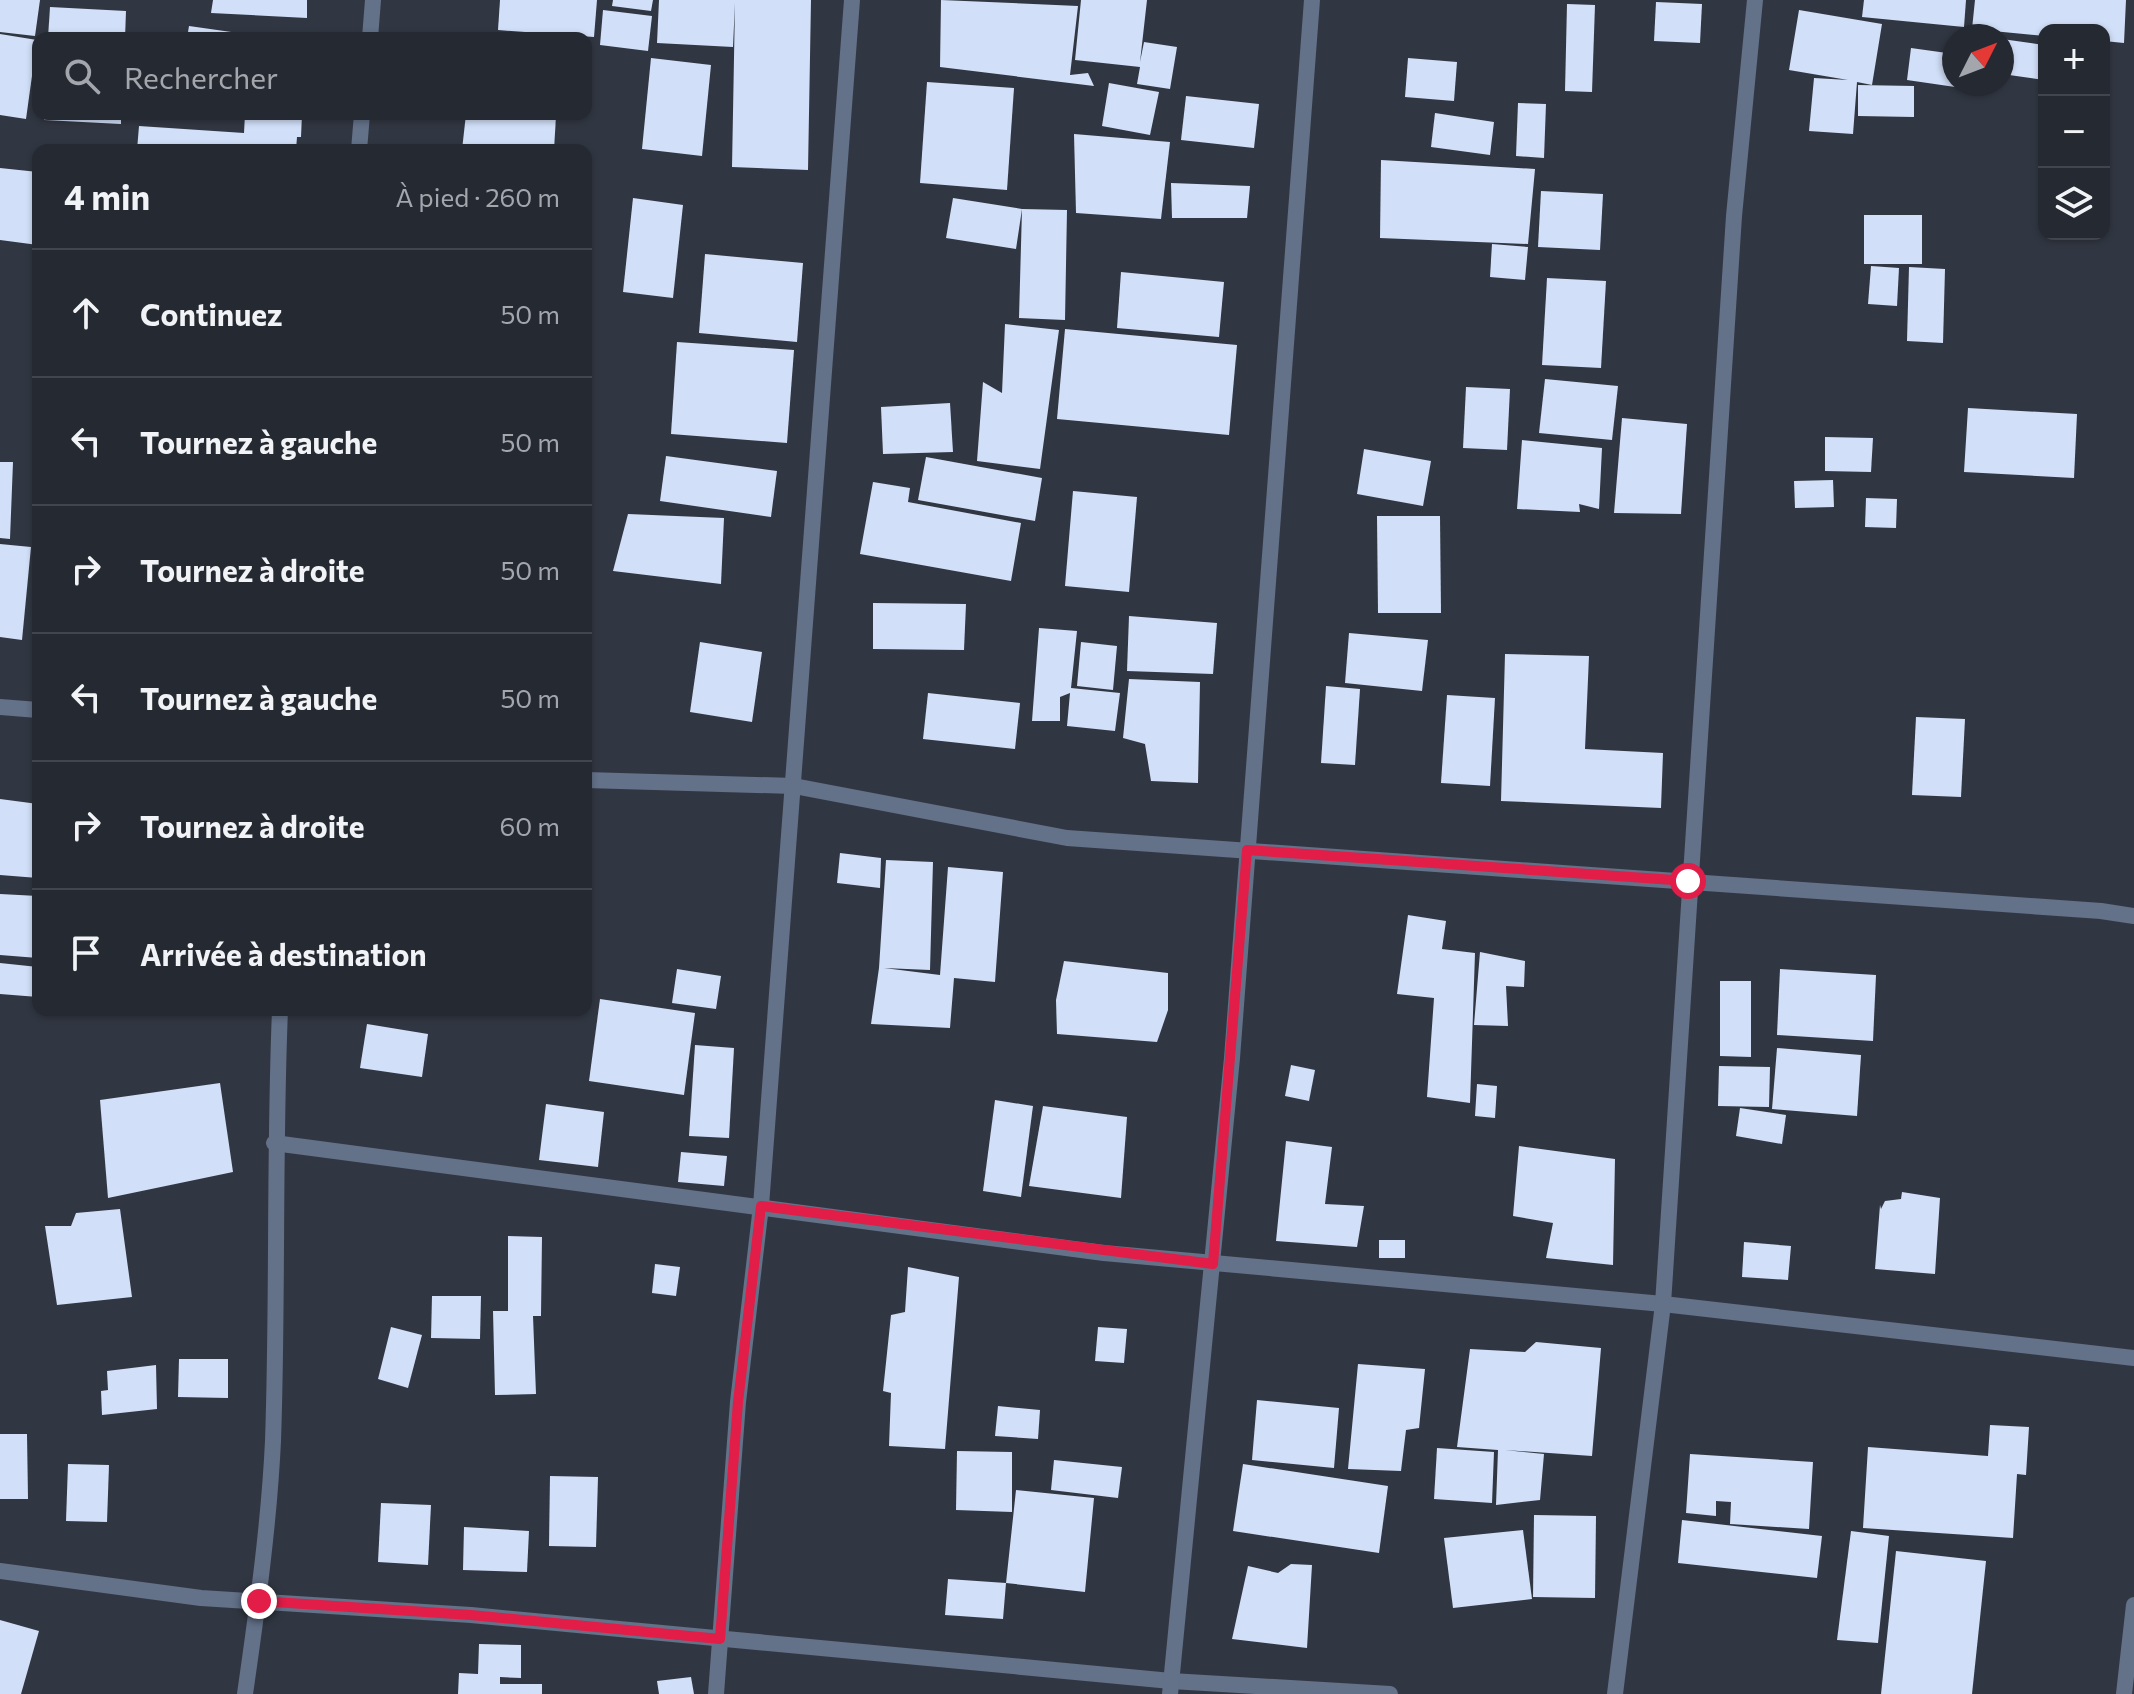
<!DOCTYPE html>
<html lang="fr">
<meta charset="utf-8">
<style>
:root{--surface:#252932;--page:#2d313a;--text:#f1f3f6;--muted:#a3a6ac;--line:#42454d}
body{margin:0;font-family:Commissioner,sans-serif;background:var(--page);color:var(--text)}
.controls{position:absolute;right:24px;top:24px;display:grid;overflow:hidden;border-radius:16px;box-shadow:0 2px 6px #0004}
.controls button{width:72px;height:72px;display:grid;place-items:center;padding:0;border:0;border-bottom:2px solid var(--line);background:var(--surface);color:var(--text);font:40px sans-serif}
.compass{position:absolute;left:1942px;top:24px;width:72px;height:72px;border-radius:50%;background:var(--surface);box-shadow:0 2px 6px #0004;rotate:48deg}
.stop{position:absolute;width:24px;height:24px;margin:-18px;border:6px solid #e11d48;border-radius:50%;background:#fff}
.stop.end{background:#e11d48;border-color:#fff;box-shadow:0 2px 8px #0008}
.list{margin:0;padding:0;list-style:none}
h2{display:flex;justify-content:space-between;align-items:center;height:104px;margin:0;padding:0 32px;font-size:34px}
h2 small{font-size:26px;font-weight:400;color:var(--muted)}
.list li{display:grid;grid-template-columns:52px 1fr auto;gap:24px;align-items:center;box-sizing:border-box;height:128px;padding:0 32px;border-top:2px solid var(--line)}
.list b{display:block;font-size:30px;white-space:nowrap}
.list em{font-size:26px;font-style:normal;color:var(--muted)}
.icon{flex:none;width:44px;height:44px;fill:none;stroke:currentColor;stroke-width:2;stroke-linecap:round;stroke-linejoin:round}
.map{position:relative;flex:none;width:2134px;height:1694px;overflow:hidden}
.search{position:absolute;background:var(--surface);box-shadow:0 2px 6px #0004;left:32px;top:32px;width:560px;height:88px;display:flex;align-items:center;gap:20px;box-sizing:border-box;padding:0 28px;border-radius:16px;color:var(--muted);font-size:30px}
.panel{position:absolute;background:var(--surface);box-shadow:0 2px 6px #0004;left:32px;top:144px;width:560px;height:872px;border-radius:16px}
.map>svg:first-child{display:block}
.building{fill:#d1dff8}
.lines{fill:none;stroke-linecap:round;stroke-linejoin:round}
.street{stroke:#637189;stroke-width:16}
.route{stroke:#e11d48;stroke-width:10}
</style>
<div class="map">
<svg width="2134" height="1694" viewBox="0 0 2134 1694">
<rect width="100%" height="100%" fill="#313742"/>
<g class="building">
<path d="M 0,0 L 40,0 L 35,36 L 0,32 Z"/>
<path d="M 213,0 L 307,0 L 307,18 L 211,13 Z"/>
<path d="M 500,0 L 597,0 L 594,37 L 498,30 Z"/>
<path d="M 613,0 L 653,0 L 651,11 L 612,6 Z"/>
<path d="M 659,0 L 811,0 L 808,170 L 732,167 L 735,3 L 733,47 L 657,43 Z"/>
<path d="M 941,0 L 1078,6 L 1070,75 L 1088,73 L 1094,86 L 940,67 Z"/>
<path d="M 1081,0 L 1147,0 L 1140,62 L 1144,42 L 1177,47 L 1170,89 L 1137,84 L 1140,67 L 1075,60 Z"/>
<path d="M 1864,0 L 1966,0 L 1964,27 L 1862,17 Z"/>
<path d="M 1975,0 L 2126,0 L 2124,43 L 2104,41 L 2104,30 L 2044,30 L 2044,36 L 1972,29 Z"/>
<path d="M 1656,2 L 1702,4 L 1700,43 L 1654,41 Z"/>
<path d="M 1567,4 L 1595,5 L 1592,92 L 1565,91 Z"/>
<path d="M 50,7 L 126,11 L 125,38 L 48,38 Z"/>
<path d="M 603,10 L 652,16 L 648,51 L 600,45 Z"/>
<path d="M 1799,10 L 1882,24 L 1872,85 L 1857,82 L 1853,134 L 1809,131 L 1814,78 L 1848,80 L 1789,70 Z"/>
<path d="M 189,26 L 260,36 L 259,38 L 187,38 Z"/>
<path d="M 0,34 L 37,40 L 26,119 L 0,115 Z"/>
<path d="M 2002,39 L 2044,45 L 2044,80 L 2002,74 Z"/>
<path d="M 1911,48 L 1954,54 L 1954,84 L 1962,84 L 1962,88 L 1907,80 Z"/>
<path d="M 651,58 L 711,65 L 702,156 L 642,149 Z"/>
<path d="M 1408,58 L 1457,62 L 1454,101 L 1405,97 Z"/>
<path d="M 927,82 L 1014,88 L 1007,190 L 920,183 Z"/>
<path d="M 1109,83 L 1159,92 L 1150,135 L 1102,126 Z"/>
<path d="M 1858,85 L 1914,86 L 1914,117 L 1858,116 Z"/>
<path d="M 1186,96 L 1259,104 L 1254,148 L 1181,140 Z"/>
<path d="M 1518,103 L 1546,104 L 1544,158 L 1516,156 Z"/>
<path d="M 1435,113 L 1494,122 L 1490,155 L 1431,147 Z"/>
<path d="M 44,114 L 121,114 L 121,124 L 44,120 Z"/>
<path d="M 245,114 L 302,114 L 301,137 L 297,137 L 296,150 L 137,150 L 139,126 L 244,133 Z"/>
<path d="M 466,114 L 556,116 L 554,150 L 462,150 Z"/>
<path d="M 1074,134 L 1170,142 L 1161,219 L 1076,213 Z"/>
<path d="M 1381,160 L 1535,169 L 1528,244 L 1380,238 Z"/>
<path d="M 0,168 L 38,172 L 38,245 L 0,240 Z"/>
<path d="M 1171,183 L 1250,186 L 1247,218 L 1172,218 Z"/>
<path d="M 1541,191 L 1603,194 L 1600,250 L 1538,247 Z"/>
<path d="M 633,198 L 683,205 L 673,298 L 623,292 Z"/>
<path d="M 953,198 L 1022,209 L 1067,210 L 1065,320 L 1019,318 L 1022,209 L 1016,249 L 946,238 Z"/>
<rect x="1864" y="215" width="58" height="49"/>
<path d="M 1492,244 L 1528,247 L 1525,280 L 1490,277 Z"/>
<path d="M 705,254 L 803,263 L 797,342 L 699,333 Z"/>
<path d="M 1871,266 L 1899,268 L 1897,306 L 1868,304 Z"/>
<path d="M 1909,267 L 1945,269 L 1943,343 L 1907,341 Z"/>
<path d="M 1121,272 L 1224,282 L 1219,337 L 1117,328 Z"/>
<path d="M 1547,278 L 1606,281 L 1601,368 L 1542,365 Z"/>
<path d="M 1005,324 L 1059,330 L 1040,469 L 977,461 L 983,382 L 1002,393 Z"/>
<path d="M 1065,329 L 1237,345 L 1229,435 L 1057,419 Z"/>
<path d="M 677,342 L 794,350 L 787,443 L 671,434 Z"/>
<path d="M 1545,379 L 1618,386 L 1612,440 L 1539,433 Z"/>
<path d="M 1466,387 L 1510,389 L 1507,450 L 1463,448 Z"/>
<path d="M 950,403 L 953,452 L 883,454 L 881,407 Z"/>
<path d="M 1968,408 L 2077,414 L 2074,478 L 1964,472 Z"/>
<path d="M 1622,418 L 1687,424 L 1681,514 L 1614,513 Z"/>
<path d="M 1825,437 L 1873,438 L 1871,472 L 1825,471 Z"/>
<path d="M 1522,440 L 1602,448 L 1599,509 L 1579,504 L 1580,512 L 1517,509 Z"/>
<path d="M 1364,449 L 1431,461 L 1423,506 L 1357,494 Z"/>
<path d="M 666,456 L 777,471 L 771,517 L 660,501 Z"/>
<path d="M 926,457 L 1042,478 L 1035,521 L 918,500 Z"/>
<path d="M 0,462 L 13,462 L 10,539 L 0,538 Z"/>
<path d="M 1833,480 L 1834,507 L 1795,508 L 1794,481 Z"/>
<path d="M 873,482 L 910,488 L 908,502 L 1021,523 L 1011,581 L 860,554 Z"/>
<path d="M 1073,491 L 1137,497 L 1129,592 L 1065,586 Z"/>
<path d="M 1866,498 L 1897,499 L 1896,528 L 1865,527 Z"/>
<path d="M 628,514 L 724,518 L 721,584 L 613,571 Z"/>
<path d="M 1377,516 L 1440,516 L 1441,613 L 1378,613 Z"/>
<path d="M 0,544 L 31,547 L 22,640 L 0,637 Z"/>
<path d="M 873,603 L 966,604 L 964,650 L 873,649 Z"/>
<path d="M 1129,616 L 1217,623 L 1213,674 L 1127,671 Z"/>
<path d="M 1039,628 L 1077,631 L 1071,688 L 1120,693 L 1115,731 L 1067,726 L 1070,693 L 1060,697 L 1060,721 L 1032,721 Z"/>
<path d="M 1349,633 L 1428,640 L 1422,691 L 1345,683 Z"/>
<path d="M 700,642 L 762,652 L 752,722 L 690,712 Z"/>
<path d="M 1081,642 L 1117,646 L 1113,690 L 1077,686 Z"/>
<path d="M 1505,654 L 1589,656 L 1585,749 L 1663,753 L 1661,808 L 1501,801 Z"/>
<path d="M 1129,679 L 1200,682 L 1198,783 L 1151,781 L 1145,744 L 1123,738 Z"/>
<path d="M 1326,686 L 1360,689 L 1355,765 L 1321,763 Z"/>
<path d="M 928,693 L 1020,703 L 1015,749 L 923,739 Z"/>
<path d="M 1447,695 L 1495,698 L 1490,786 L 1441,783 Z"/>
<path d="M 1916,717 L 1965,719 L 1961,797 L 1912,795 Z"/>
<path d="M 0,799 L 38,804 L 38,878 L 0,875 Z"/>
<path d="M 840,853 L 881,858 L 880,888 L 837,883 Z"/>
<path d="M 886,860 L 933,862 L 930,970 L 884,968 L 940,975 L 948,867 L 1003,872 L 995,982 L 954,978 L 950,1028 L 871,1024 L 879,968 Z"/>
<path d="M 0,894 L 38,896 L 38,958 L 0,955 Z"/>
<path d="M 1408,915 L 1446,921 L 1442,949 L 1475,953 L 1470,1103 L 1427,1097 L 1434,998 L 1397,994 Z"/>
<path d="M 1480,952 L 1525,961 L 1524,987 L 1506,986 L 1508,1026 L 1474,1025 Z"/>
<path d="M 1064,961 L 1168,973 L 1168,1010 L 1157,1042 L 1057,1034 L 1056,1000 Z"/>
<path d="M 0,963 L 38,967 L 38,997 L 0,994 Z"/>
<path d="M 677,969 L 721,976 L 716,1009 L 672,1003 Z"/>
<path d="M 1780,969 L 1876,975 L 1873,1041 L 1777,1035 Z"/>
<path d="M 1720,981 L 1751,981 L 1751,1057 L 1720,1056 Z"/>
<path d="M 600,999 L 695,1013 L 684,1095 L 589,1081 Z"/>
<path d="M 367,1024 L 428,1034 L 422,1077 L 360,1068 Z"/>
<path d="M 695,1045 L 734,1048 L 729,1138 L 689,1136 Z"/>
<path d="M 1777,1048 L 1861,1055 L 1857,1116 L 1772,1109 Z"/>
<path d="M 1291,1065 L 1315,1070 L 1309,1101 L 1285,1096 Z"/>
<path d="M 1719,1066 L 1770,1067 L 1769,1107 L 1718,1106 Z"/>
<path d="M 220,1083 L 233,1172 L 108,1198 L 100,1100 Z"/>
<path d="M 1477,1084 L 1497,1086 L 1495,1118 L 1475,1116 Z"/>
<path d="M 995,1100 L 1033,1106 L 1021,1197 L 983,1191 Z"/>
<path d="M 546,1104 L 604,1112 L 598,1167 L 539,1160 Z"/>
<path d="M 1043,1106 L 1127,1117 L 1121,1198 L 1029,1186 Z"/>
<path d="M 1740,1108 L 1786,1115 L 1782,1144 L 1736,1136 Z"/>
<path d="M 1286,1141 L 1332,1147 L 1325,1204 L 1364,1206 L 1357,1247 L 1276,1241 Z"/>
<path d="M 1519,1146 L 1615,1159 L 1613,1265 L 1546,1258 L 1553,1223 L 1513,1216 Z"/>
<path d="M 681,1152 L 727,1156 L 724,1186 L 678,1182 Z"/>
<path d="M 1902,1192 L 1940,1198 L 1935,1274 L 1875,1269 L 1880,1205 L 1881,1209 L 1885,1201 L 1901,1199 Z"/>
<path d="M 120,1209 L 132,1297 L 57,1305 L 45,1226 L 71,1226 L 76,1213 Z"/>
<path d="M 508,1236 L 542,1237 L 541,1316 L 533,1316 L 536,1394 L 495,1395 L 493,1311 L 508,1311 Z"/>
<rect x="1379" y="1240" width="26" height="18"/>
<path d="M 1744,1242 L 1791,1246 L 1788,1280 L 1742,1277 Z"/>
<path d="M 655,1264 L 680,1267 L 676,1296 L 652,1293 Z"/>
<path d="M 908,1267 L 959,1277 L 945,1449 L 889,1446 L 891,1393 L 883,1391 L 891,1315 L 905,1312 Z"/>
<path d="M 432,1296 L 481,1296 L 480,1339 L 431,1338 Z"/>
<path d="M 391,1327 L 422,1335 L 408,1388 L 378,1379 Z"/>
<path d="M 1098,1327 L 1127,1329 L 1124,1363 L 1095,1361 Z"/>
<path d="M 1536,1342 L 1601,1348 L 1592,1456 L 1505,1450 L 1544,1454 L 1540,1500 L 1496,1505 L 1498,1450 L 1457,1447 L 1470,1349 L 1525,1352 Z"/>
<path d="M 179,1359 L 228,1359 L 228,1398 L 178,1397 Z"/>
<path d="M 1358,1364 L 1425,1369 L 1419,1428 L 1406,1430 L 1401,1471 L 1348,1469 Z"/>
<path d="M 156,1365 L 157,1409 L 102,1415 L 101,1391 L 108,1390 L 107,1371 Z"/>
<path d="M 1257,1400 L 1339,1408 L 1334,1468 L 1252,1460 Z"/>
<path d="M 998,1406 L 1040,1410 L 1038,1439 L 995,1436 Z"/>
<path d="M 1990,1425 L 2029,1427 L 2026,1475 L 2017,1474 L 2013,1538 L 1863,1528 L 1868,1447 L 1988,1456 Z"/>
<path d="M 0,1434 L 27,1434 L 28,1499 L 0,1499 Z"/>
<path d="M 1437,1448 L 1494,1452 L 1492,1503 L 1434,1499 Z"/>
<path d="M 957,1451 L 1012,1452 L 1012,1512 L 956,1510 Z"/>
<path d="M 1690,1454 L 1813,1462 L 1809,1529 L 1730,1524 L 1731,1502 L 1716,1501 L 1716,1516 L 1686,1513 Z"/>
<path d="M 1054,1460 L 1122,1467 L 1118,1498 L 1051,1490 Z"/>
<path d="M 68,1464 L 109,1465 L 107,1522 L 66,1521 Z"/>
<path d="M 1243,1464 L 1388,1486 L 1379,1553 L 1233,1531 Z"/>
<path d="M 550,1476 L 598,1477 L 596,1547 L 549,1546 Z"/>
<path d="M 1016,1490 L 1094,1498 L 1085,1592 L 1006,1583 L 1003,1619 L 945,1615 L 948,1579 L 1006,1583 Z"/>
<path d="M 381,1503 L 431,1505 L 428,1565 L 378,1562 Z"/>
<path d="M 1534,1515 L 1596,1516 L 1595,1598 L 1533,1597 Z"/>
<path d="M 1682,1520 L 1822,1536 L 1817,1578 L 1678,1563 Z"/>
<path d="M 464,1527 L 529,1531 L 527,1572 L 463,1570 Z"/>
<path d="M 1523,1530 L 1532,1599 L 1453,1608 L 1444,1538 Z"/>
<path d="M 1851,1531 L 1889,1536 L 1878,1643 L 1837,1640 Z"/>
<path d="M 1896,1551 L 1986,1561 L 1972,1694 L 1881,1694 Z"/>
<path d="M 1291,1564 L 1312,1565 L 1307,1648 L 1232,1639 L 1248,1566 L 1278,1573 Z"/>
<path d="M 0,1620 L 39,1631 L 21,1694 L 0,1694 Z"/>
<path d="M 479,1644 L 521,1645 L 521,1678 L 500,1677 L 500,1684 L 542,1684 L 542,1694 L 458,1694 L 459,1673 L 478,1674 Z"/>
<path d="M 691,1677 L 694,1694 L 659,1694 L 657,1681 Z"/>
</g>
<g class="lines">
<g class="street">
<path d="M 370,38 L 373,0"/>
<path d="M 359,150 L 362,114"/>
<path d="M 0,707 L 38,710"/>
<path d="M 586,780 L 794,786 L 1067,838 L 2101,911 L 2134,916"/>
<path d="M 274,1143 L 1104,1253 L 1663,1304 L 2134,1358"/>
<path d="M 0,1571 L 201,1598 L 471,1615 L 1171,1681 L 1390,1694"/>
<path d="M 245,1694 C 257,1610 269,1525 273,1441 C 278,1297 274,1154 280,1010"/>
<path d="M 716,1694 L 738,1402 L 761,1206 L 852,0"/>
<path d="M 1170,1694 L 1232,1058 L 1312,0"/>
<path d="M 1615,1694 L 1663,1304 L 1734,216 L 1755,0"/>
<path d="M 2124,1694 L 2134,1605"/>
</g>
</g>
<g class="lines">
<path class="route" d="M 259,1601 L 471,1615 L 720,1639 L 738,1402 L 761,1206 L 1213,1264 L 1247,850 L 1688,881"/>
</g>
</svg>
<div class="controls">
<button>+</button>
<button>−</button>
<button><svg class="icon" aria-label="layers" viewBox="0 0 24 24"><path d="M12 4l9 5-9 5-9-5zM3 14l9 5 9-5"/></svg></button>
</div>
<svg class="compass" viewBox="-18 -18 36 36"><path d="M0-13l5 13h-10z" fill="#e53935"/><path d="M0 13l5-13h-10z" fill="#a3a6ac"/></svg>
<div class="stop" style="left:1688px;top:881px"></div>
<div class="stop end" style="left:259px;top:1601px"></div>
<div class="search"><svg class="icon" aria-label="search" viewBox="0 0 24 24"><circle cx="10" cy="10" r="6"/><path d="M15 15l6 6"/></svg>Rechercher</div>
<section class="panel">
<h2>4 min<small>À pied · 260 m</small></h2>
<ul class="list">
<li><svg class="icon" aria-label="ahead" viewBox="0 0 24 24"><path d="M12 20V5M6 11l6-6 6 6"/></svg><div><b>Continuez</b></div><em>50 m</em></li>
<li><svg class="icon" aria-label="left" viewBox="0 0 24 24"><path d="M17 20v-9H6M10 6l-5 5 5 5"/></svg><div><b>Tournez à gauche</b></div><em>50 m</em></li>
<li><svg class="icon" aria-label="right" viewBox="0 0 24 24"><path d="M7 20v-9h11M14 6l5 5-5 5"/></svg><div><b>Tournez à droite</b></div><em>50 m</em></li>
<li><svg class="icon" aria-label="left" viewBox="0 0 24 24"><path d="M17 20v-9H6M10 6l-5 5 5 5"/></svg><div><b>Tournez à gauche</b></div><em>50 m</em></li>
<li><svg class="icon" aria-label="right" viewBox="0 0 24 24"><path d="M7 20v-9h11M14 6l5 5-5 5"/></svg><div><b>Tournez à droite</b></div><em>60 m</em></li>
<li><svg class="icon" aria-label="arrive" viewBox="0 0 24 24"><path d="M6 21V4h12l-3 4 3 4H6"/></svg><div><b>Arrivée à destination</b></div></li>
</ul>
</section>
</div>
